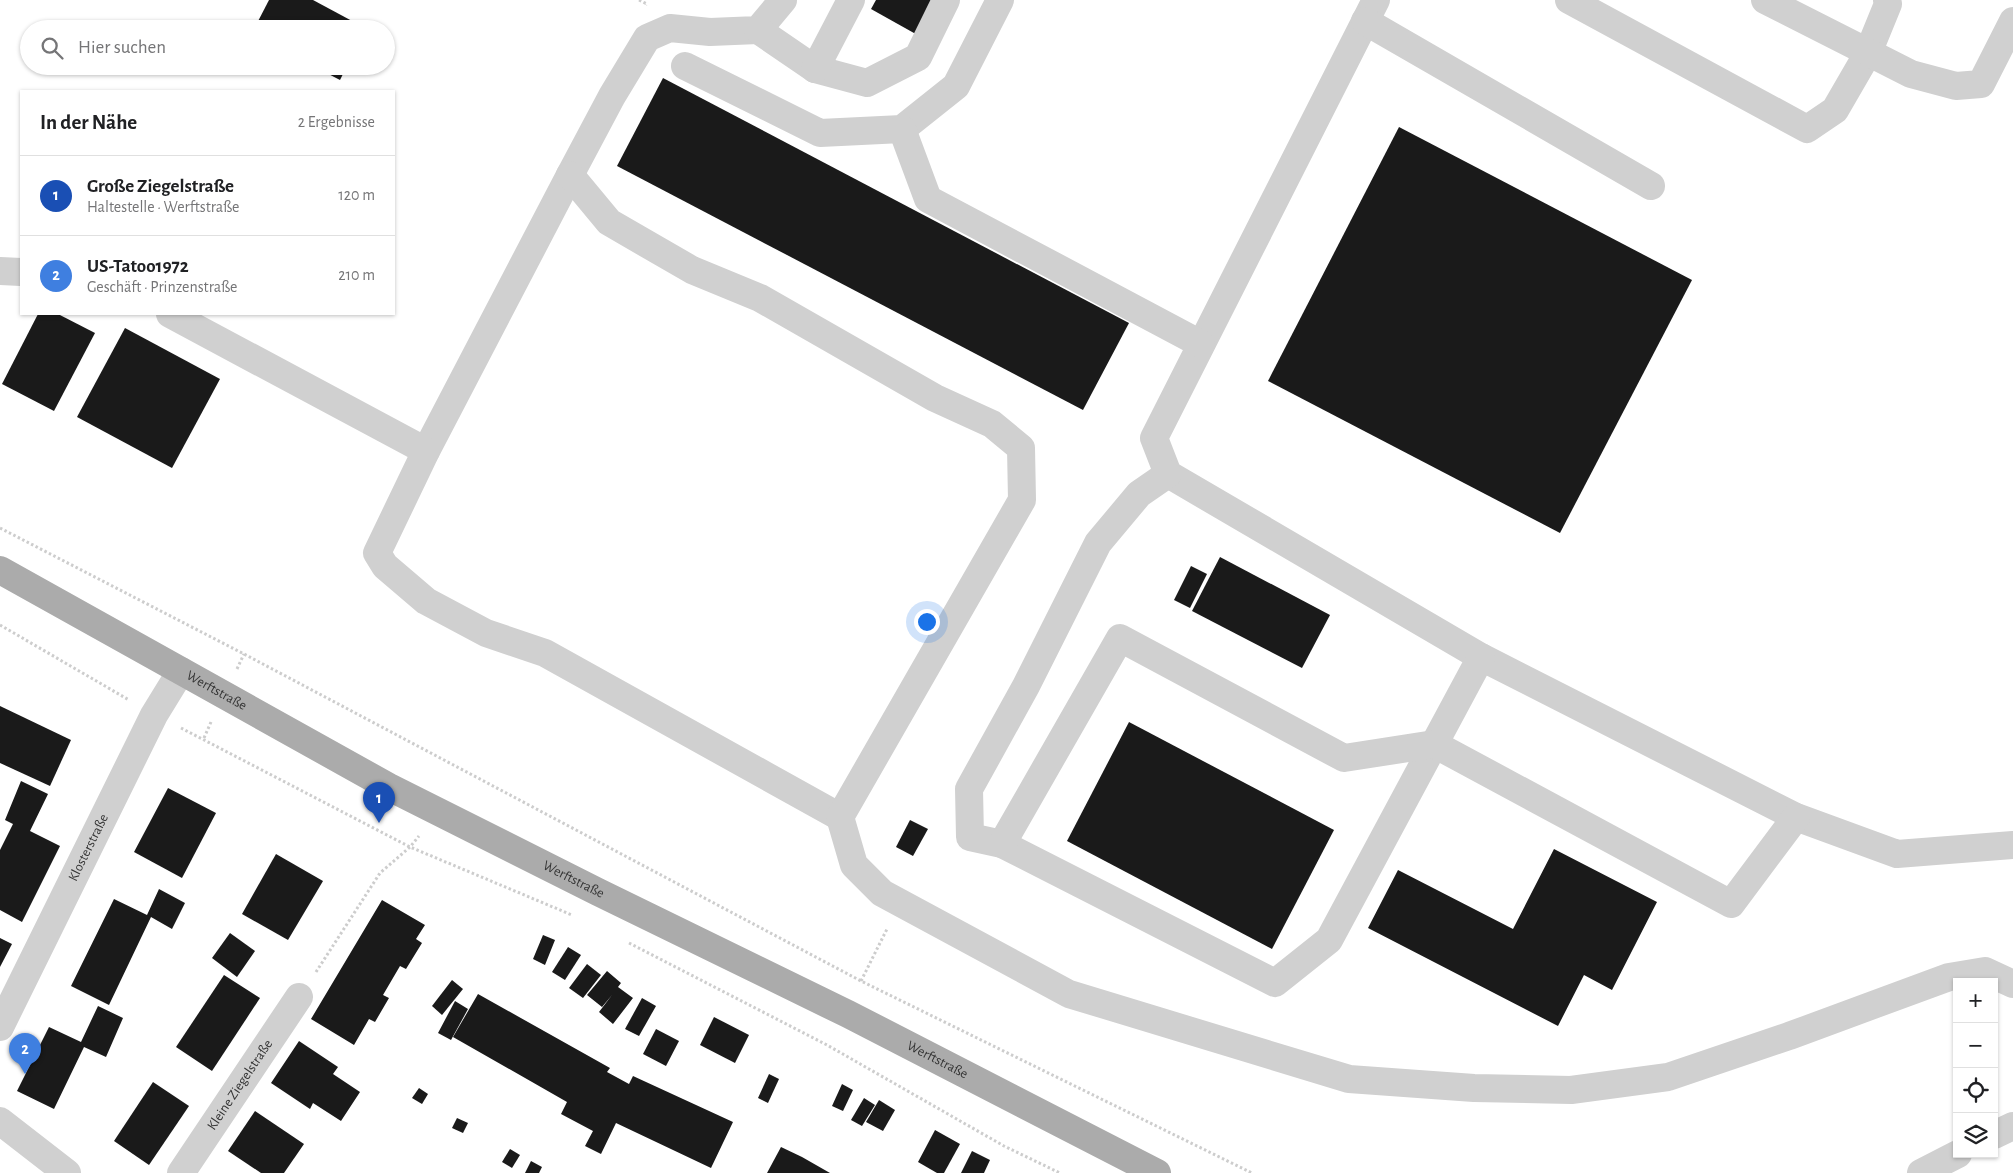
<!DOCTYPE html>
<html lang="de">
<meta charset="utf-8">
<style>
:root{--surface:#fff;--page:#f6f6f6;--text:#202124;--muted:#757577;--line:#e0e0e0;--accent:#e63946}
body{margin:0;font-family:"Alegreya Sans",sans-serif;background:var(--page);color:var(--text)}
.controls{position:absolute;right:15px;bottom:15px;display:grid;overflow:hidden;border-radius:0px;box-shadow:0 1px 4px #0004}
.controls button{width:45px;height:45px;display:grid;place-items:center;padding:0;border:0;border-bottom:1px solid var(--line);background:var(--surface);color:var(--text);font:25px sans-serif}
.you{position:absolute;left:926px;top:621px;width:18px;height:18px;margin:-12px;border:4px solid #fff;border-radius:50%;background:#1a73e8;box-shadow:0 0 0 8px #1a73e833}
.badge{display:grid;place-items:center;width:32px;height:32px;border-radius:50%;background:var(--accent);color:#fff;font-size:16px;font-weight:700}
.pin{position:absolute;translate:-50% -41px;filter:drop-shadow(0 1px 2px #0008)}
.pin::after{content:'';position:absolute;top:26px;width:18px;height:15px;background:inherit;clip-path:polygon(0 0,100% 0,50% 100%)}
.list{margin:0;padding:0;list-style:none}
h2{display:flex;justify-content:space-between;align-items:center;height:65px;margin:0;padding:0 20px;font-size:21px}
h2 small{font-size:16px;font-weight:400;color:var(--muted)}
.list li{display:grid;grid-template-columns:32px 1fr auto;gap:15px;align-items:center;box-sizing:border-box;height:80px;padding:0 20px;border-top:1px solid var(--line)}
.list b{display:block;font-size:19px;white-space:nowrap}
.list p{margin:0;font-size:16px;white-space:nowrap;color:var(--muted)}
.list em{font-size:16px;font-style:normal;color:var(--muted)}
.icon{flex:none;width:28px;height:28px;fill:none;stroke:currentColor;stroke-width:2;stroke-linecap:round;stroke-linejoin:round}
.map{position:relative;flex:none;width:2013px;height:1173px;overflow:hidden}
.search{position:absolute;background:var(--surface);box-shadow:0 1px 4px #0004;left:20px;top:20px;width:375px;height:55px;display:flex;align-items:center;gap:12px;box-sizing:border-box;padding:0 18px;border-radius:28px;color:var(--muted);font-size:19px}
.panel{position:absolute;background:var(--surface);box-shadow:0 1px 4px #0004;left:20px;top:90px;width:375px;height:225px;border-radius:0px}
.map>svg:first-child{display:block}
.building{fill:#1a1a1a}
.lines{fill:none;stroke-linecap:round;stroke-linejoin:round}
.path{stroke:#cdcdcd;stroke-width:3;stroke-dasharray:2.5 2.5;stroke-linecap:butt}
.minor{stroke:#d0d0d0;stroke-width:28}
.major{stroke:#ababab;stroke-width:28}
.labels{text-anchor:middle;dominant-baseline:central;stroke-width:5;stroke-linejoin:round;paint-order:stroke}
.street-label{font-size:14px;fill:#333;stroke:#fff}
</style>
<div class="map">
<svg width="2013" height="1173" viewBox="0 0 2013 1173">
<rect width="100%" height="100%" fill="#fff"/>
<g class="building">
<path d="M 269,0 L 313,0 L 367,29 L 254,29 Z"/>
<path d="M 876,0 L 953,0 L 930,42 L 871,9 Z"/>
<path d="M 313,66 L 347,66 L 340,80 Z"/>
<path d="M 663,78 L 1129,323 L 1083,410 L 617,166 Z"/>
<path d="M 1399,127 L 1692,280 L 1560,533 L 1268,381 Z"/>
<path d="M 38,314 L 58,314 L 95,333 L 54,411 L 2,384 Z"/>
<path d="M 125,328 L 220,379 L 172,468 L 77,417 Z"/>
<path d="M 1220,557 L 1330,615 L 1302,668 L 1192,611 Z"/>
<path d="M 1191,566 L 1207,574 L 1190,608 L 1174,600 Z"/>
<path d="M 0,706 L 71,740 L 50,786 L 0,763 Z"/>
<path d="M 1129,722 L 1334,830 L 1272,949 L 1067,841 Z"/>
<path d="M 21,781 L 48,794 L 30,831 L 60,846 L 22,922 L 0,910 L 0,850 L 13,824 L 5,820 Z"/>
<path d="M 168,788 L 216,813 L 182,878 L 134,852 Z"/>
<path d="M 910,820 L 928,829 L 913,856 L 896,847 Z"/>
<path d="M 1554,849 L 1657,902 L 1612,990 L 1584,975 L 1558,1026 L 1368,928 L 1398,870 L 1513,929 Z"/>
<path d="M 276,854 L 323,881 L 288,940 L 242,914 Z"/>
<path d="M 159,889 L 185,903 L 172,929 L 151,917 L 109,1005 L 71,986 L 114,899 L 147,915 Z"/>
<path d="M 382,900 L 425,925 L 416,939 L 422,943 L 406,969 L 400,966 L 383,995 L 389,998 L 375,1022 L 369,1019 L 354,1045 L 311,1019 Z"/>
<path d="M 230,933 L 255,951 L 237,977 L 212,958 Z"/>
<path d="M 543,935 L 555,940 L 545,965 L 533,959 Z"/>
<path d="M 0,938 L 12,944 L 0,967 Z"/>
<path d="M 568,947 L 581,955 L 565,980 L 552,972 Z"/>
<path d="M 587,964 L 601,975 L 583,998 L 569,988 Z"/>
<path d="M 607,971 L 621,983 L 618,987 L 633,998 L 613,1024 L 599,1012 L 612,995 L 602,1007 L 587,995 Z"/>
<path d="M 224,975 L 260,998 L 212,1071 L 176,1047 Z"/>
<path d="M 452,980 L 463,989 L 442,1015 L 432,1006 Z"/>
<path d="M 478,994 L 610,1068 L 607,1072 L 629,1084 L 633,1076 L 733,1122 L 711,1168 L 616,1123 L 601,1154 L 585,1146 L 593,1131 L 561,1114 L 567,1102 L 453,1037 Z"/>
<path d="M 642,998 L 656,1006 L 639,1036 L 625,1029 Z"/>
<path d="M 455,1001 L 468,1009 L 451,1040 L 438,1033 Z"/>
<path d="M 98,1006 L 123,1018 L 106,1057 L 84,1047 L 54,1109 L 17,1091 L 49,1027 L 81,1042 Z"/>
<path d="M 714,1017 L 749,1035 L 735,1063 L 700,1045 Z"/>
<path d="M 656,1029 L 679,1041 L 666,1066 L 643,1054 Z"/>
<path d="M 299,1041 L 338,1067 L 333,1074 L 360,1092 L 341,1121 L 313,1103 L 310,1109 L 271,1083 Z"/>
<path d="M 769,1074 L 779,1079 L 768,1103 L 758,1098 Z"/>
<path d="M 153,1082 L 189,1106 L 149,1165 L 114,1141 Z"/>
<path d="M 842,1084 L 853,1090 L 843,1111 L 832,1106 Z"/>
<path d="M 419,1088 L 428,1094 L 422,1104 L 412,1098 Z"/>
<path d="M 864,1098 L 875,1105 L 862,1126 L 851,1120 Z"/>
<path d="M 879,1100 L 895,1110 L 883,1131 L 866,1122 Z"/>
<path d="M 255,1111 L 304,1144 L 284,1173 L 261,1173 L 228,1151 Z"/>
<path d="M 457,1118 L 468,1123 L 463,1133 L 452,1128 Z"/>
<path d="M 935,1130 L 960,1144 L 944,1173 L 937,1173 L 918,1162 Z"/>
<path d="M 781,1147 L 802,1157 L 830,1173 L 767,1173 Z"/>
<path d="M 510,1149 L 520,1155 L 512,1168 L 502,1162 Z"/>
<path d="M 972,1151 L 990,1160 L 984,1173 L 961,1173 Z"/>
<path d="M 531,1161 L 542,1167 L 539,1173 L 525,1173 Z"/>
</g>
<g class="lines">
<g class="path">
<path d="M 639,0 L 647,4 L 646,5"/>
<path d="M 0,528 L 244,654 L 861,981 L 1252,1173"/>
<path d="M 0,625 L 129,700"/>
<path d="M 237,669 L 244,654"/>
<path d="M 181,728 L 410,847 L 572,915"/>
<path d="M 204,738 L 211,722"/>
<path d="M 629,943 L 827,1045 L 1004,1146 L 1060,1173"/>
<path d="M 316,972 L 380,873 L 410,847 L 419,836"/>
<path d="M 861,981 L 887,929"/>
</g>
<g class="minor">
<path d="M 783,0 L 758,30 L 710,32 L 670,28 L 647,38 L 612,96 L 570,175 L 426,451 L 377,553 L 385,566 L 426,601 L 486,633 L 545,653 L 840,817"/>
<path d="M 1376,0 L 1154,438 L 1168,474 L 1481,657 L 1796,817 L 1897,854 L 2013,845"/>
<path d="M 1569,0 L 1807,129 L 1835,110 L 1868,53 L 1888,4 L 1887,0"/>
<path d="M 1765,0 L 1911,74 L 1956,86 L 1981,84 L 2013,21"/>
<path d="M 1365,21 L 1651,186"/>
<path d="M 758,30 L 815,69 L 867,83 L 918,57 L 946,0"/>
<path d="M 685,66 L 820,133 L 902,129 L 956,86 L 1000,0"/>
<path d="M 815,69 L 851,0"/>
<path d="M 902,129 L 928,199 L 1201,344"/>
<path d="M 570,175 L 609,222 L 692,270 L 760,298 L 935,398 L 992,424 L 1021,448 L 1022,500 L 840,817 L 854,865 L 882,893 L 1069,994 L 1349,1079 L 1474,1088 L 1571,1090 L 1668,1077 L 1789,1036 L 1949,977 L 1985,971 L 2013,984"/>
<path d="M 0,271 L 21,272"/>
<path d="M 170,314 L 426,451"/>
<path d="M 1168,474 L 1139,494 L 1098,543 L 1026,686 L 969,789 L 970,837 L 1002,844 L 1275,983 L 1329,940 L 1481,657"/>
<path d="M 1002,844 L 1120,638 L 1344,758 L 1434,744 L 1731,904 L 1796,817"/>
<path id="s1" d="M 0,1027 L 154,715 L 181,671"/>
<path d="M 0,1121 L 67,1173"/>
<path d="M 1994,1135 L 2013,1126"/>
<path id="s2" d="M 181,1173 L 299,997"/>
<path d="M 1921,1173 L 1958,1154"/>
</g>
<path class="major" id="s3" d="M 0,570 L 389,787 L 598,892 L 848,1014 L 1157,1173"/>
</g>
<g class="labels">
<g class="street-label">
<text stroke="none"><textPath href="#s3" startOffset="248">Werftstraße</textPath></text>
<text stroke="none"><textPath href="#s1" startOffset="200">Klosterstraße</textPath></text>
<text stroke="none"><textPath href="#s3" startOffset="652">Werftstraße</textPath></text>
<text stroke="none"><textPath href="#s3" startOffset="1058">Werftstraße</textPath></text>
<text stroke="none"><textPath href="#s2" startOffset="106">Kleine Ziegelstraße</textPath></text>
</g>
</g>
</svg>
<div class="controls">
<button>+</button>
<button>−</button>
<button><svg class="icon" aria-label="locate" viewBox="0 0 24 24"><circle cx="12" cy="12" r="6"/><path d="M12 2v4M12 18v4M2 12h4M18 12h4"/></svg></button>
<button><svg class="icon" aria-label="layers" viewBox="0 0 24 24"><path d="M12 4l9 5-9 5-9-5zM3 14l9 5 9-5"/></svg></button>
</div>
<div class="you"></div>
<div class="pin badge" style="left:379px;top:823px;background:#1a4fb4">1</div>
<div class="pin badge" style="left:25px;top:1074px;background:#3f7fe0">2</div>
<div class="search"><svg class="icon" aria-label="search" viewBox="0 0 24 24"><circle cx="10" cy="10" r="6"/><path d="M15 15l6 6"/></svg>Hier suchen</div>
<section class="panel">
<h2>In der Nähe<small>2 Ergebnisse</small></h2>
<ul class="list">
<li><span class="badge" style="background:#1a4fb4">1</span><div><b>Große Ziegelstraße</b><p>Haltestelle · Werftstraße</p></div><em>120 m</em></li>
<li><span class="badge" style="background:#3f7fe0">2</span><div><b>US-Tatoo1972</b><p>Geschäft · Prinzenstraße</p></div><em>210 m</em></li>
</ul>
</section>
</div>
